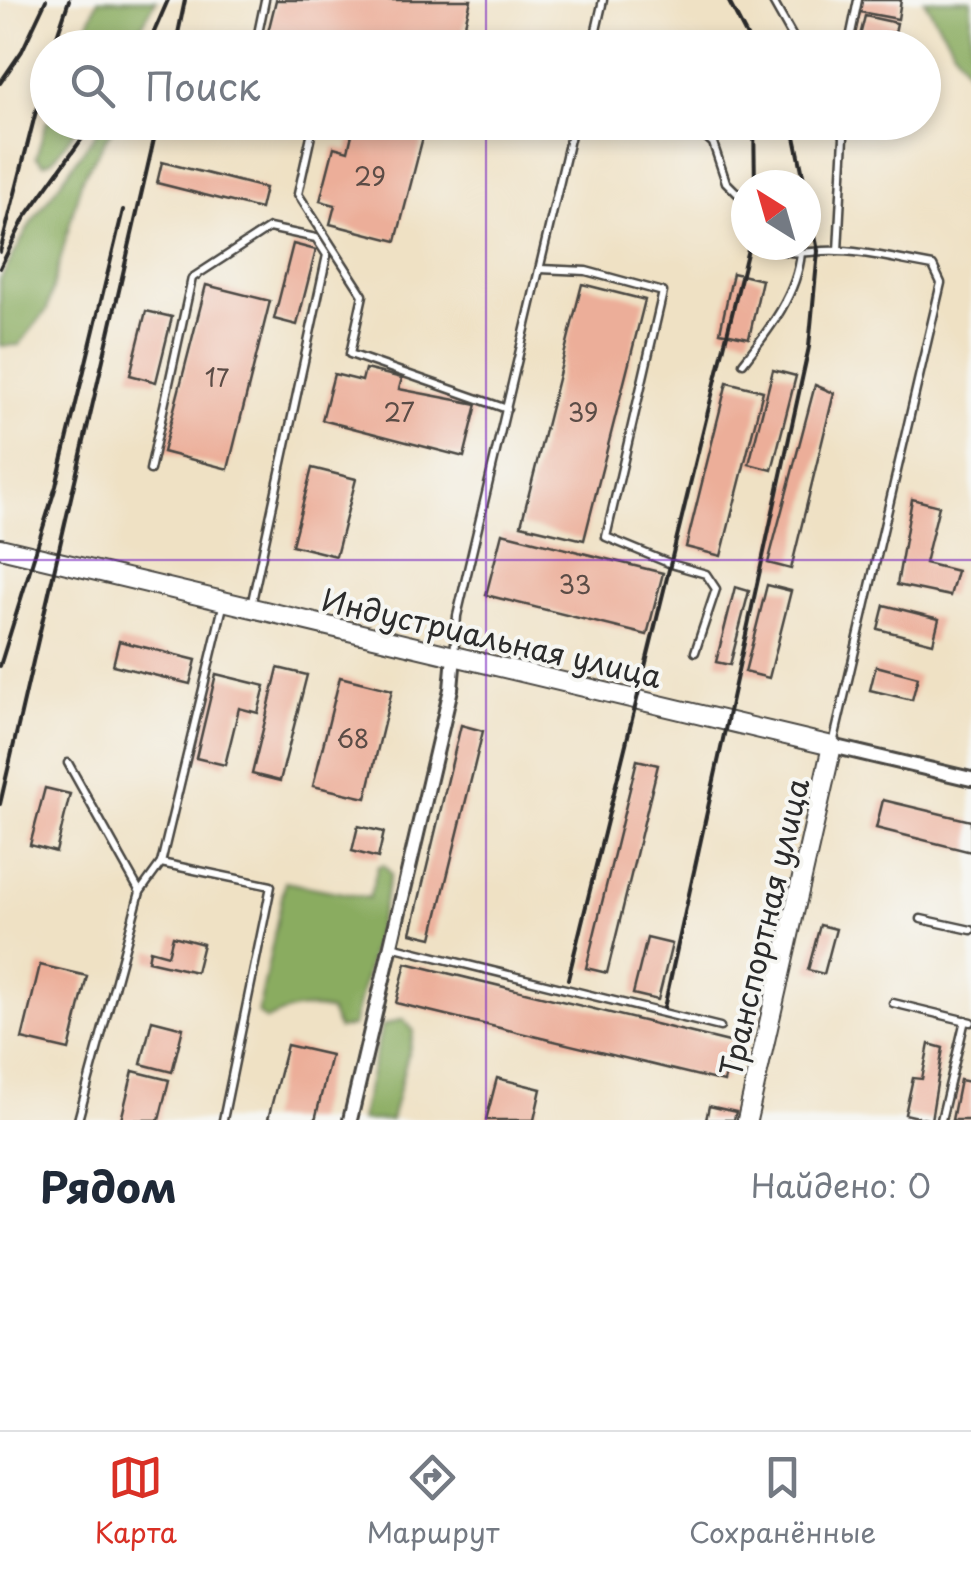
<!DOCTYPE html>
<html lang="ru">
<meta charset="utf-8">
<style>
:root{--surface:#fff;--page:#f6f6f7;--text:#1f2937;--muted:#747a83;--line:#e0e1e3;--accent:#d93025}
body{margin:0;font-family:"Playpen Sans",sans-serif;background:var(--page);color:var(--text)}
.compass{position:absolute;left:731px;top:170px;width:90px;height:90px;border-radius:50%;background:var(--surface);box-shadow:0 5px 15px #0003;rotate:323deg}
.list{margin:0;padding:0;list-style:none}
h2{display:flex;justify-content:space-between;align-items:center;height:130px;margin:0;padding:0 40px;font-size:42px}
h2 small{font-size:32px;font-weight:400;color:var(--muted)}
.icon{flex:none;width:55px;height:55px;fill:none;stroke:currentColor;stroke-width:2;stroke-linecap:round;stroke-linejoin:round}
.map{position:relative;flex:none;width:971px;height:1120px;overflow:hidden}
.search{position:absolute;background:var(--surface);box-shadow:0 5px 15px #0003;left:30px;right:30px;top:30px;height:110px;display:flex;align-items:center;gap:25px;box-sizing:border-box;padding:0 35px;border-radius:55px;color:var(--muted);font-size:38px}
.sheet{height:310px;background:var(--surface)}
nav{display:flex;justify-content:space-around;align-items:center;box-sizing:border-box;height:140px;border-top:2px solid var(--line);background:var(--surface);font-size:28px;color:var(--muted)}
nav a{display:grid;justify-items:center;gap:5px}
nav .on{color:var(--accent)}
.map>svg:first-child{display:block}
.forest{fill:#8aac61;stroke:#5a6c46;stroke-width:2.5}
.building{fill:#ecae99}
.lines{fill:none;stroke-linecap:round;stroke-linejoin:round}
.lane-casing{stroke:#484642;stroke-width:11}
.street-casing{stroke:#484642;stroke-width:18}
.secondary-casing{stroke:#484642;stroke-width:22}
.lane{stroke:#fff;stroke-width:6}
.street{stroke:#fff;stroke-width:12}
.secondary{stroke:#fff;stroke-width:18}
.rail{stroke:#2b2b2b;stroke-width:4}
.grid{fill:none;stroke:#7b2cbf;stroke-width:2.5;stroke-opacity:0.55}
.labels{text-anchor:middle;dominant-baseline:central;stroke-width:8;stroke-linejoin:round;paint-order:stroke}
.number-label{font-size:25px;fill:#5b4c46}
.street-label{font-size:30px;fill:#2b2b2b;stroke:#f6f6f2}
</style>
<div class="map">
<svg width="971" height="1120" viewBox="0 0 971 1120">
<rect width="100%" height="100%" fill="#f6f6f2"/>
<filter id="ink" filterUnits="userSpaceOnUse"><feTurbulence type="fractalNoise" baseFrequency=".01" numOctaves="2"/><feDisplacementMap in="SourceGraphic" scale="20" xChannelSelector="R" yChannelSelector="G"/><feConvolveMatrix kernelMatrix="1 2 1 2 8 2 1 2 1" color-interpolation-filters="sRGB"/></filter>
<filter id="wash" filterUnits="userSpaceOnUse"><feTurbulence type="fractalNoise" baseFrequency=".0048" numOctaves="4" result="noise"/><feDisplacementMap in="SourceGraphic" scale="40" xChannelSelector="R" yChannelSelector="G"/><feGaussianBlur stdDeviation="2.25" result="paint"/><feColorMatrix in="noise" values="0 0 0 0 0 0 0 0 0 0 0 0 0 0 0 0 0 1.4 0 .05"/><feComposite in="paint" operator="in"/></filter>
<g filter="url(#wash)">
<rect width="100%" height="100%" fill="#efe1c4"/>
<g class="forest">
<path d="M 98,0 L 156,0 L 130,47 L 78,47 Z"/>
<path d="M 924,0 L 971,0 L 971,77 Z"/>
<path d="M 47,121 L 80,123 L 53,160 L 44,164 L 36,157 Z"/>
<path d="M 103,123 L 116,123 L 82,178 L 47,310 L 19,345 L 0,346 L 0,280 L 31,223 Z"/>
<path d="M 384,865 L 391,874 L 353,1026 L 338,1029 L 330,1011 C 307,1004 287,1010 266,1020 L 258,1013 L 285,882 L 369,898 L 378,866 Z"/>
<path d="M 403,1019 L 414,1031 L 391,1120 L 360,1120 L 382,1026 Z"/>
</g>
<g id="blocks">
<g class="building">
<path d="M 276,0 L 471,0 L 459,48 L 276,48 L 277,43 L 266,40 Z"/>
<path d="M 858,0 L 901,0 L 898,19 L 860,12 L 854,36 L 851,35 Z"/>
<path d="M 865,16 L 897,23 L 892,48 L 857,48 Z"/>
<path d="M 355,122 L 423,137 L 396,241 L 330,224 L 335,205 L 320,201 L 334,147 L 348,151 Z"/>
<path d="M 162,162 L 265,188 L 260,209 L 157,183 Z"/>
<path d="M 293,244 L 316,250 L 297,325 L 274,319 Z"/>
<path d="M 733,273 L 762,280 L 749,338 L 720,332 Z"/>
<path d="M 582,284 L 645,300 L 584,540 L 521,525 Z"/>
<path d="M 206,285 L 270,301 L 228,469 L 163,452 Z"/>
<path d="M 146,311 L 172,317 L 156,382 L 130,375 Z"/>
<path d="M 365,369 L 402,378 L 399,389 L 477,404 L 464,457 L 322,420 L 334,374 L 362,381 Z"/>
<path d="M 773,370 L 796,376 L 772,470 L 749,464 Z"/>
<path d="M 727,382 L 763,391 L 721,556 L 686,547 Z"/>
<path d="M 815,385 L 834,393 L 791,569 L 768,563 Z"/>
<path d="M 312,468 L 356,479 L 336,556 L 292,545 Z"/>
<path d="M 912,499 L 939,506 L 925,563 L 957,571 L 950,596 L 897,585 Z"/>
<path d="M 502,533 L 663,573 L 647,635 L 486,595 Z"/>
<path d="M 767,585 L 791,591 L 769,678 L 745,672 Z"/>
<path d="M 735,587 L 749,591 L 730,665 L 716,662 Z"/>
<path d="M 884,605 L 939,619 L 933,643 L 878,629 Z"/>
<path d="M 119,641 L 196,660 L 190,684 L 113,665 Z"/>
<path d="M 876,666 L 918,677 L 912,700 L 870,690 Z"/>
<path d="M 278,668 L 307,675 L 280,781 L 252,774 Z"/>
<path d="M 216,674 L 265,686 L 258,713 L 239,708 L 225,765 L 196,758 Z"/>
<path d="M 340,677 L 392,690 L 366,798 L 313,786 Z"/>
<path d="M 461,725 L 483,731 L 432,938 L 411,933 Z"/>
<path d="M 637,760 L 658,765 L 607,973 L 586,968 Z"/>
<path d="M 45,788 L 70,794 L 56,852 L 30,845 Z"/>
<path d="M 883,800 L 971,821 L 971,852 L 876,828 Z"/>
<path d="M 358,826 L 384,832 L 378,858 L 352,851 Z"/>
<path d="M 820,925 L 836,929 L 824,974 L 808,970 Z"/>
<path d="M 173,936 L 203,944 L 196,972 L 148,961 L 150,950 L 168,955 Z"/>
<path d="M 647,938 L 672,944 L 658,1000 L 633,994 Z"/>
<path d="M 406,963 L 733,1043 L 724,1082 L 396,1003 Z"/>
<path d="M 40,965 L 87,976 L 69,1050 L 22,1039 Z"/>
<path d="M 152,1020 L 183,1028 L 172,1072 L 141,1064 Z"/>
<path d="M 929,1044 L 943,1048 L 931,1120 L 905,1114 L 913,1078 L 922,1079 Z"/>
<path d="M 287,1045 L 331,1055 L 315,1120 L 268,1119 Z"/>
<path d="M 133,1071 L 169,1080 L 159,1120 L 121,1120 Z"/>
<path d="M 497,1078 L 541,1089 L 534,1120 L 486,1120 Z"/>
<path d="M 960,1080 L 971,1082 L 971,1120 L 952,1120 Z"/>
<path d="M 709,1106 L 736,1112 L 734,1120 L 706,1120 Z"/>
</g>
</g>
</g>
<g filter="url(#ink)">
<use href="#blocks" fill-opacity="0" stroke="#484642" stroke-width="2.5"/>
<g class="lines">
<g class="lane-casing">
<g id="lane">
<path d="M 772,0 L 799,48"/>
<path d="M 255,48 L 265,0"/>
<path d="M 592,48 L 603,0"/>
<path d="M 848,48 L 858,0"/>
<path d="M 314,122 L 298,194 L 363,295 L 350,354 L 507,409"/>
<path d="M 672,122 L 705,136 L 713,143 L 726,182 L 746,202"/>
<path d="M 770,245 C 785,256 806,252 823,251 C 859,249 897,260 933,266 L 941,283 L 833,744"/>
<path d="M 838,251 L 844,137 L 839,122"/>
<path d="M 540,269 L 586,271 L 663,292 L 606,537 L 671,564 L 706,574 L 716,589 L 695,652"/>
<path d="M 743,363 C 768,331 797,295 801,253"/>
<path d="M 150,470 L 192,278 L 269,228 L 316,238 L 327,255 L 251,606"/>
<path d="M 454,655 L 457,616 L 574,122"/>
<path d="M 68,763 L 140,892"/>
<path d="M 161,863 L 271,886 L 223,1120"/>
<path d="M 921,919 L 971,930"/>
<path d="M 391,946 L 720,1027"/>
<path d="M 893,1003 L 971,1022"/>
<path d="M 78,1120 L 140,892 L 161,863 L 224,602"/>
<path d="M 941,1120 L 965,1020"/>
</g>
</g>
<g class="street-casing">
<g id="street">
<path d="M 832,746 L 971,779"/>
<path d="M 350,1120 L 451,689 L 454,656"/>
</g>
</g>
<g class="secondary-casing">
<path id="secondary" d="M 0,548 L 832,746 L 747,1120"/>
</g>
<use href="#lane" class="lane"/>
<use href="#street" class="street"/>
<use href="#secondary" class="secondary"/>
<g class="rail">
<path d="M 728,0 L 753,48"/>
<path d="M 53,48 L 69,0"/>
<path d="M 147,48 L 168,0"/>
<path d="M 175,48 L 185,0"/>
<path d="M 0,83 L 22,51 L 46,0"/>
<path d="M 754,122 L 755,185"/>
<path d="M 792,122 L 805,185"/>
<path d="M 0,252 L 48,64"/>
<path d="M 0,268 L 24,219 L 94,122"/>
<path d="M 0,666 L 56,486 L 123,210"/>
<path d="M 0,804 L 158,122"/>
<path d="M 568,979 L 749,245"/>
<path d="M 664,1008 L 809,347 L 818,251 L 806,191"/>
</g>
</g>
</g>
<path class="grid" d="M 486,0 L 486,48M 486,122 L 486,1120M 0,560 L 971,560"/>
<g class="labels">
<g class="number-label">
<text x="370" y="176">29</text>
<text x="217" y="377">17</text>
<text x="399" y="412">27</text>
<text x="583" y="412">39</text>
<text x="575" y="584">33</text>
<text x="353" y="738">68</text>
</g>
<g class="street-label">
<text transform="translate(492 637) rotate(13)">Индустриальная улица</text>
<text transform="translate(763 927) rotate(-77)">Транспортная улица</text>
</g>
</g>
</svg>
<svg class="compass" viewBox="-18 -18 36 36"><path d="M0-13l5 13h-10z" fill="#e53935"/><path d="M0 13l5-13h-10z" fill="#747a83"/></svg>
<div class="search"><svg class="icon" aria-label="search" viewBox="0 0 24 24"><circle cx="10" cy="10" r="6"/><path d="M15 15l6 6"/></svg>Поиск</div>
</div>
<section class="sheet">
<h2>Рядом<small>Найдено: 0</small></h2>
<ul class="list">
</ul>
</section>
<nav>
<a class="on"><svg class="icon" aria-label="map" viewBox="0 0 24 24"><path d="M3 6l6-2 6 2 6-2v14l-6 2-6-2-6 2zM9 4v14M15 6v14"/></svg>Карта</a>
<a><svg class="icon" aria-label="directions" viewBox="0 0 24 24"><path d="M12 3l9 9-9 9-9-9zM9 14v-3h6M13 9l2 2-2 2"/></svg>Маршрут</a>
<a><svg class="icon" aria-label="saved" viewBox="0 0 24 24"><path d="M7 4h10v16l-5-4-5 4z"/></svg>Сохранённые</a>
</nav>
